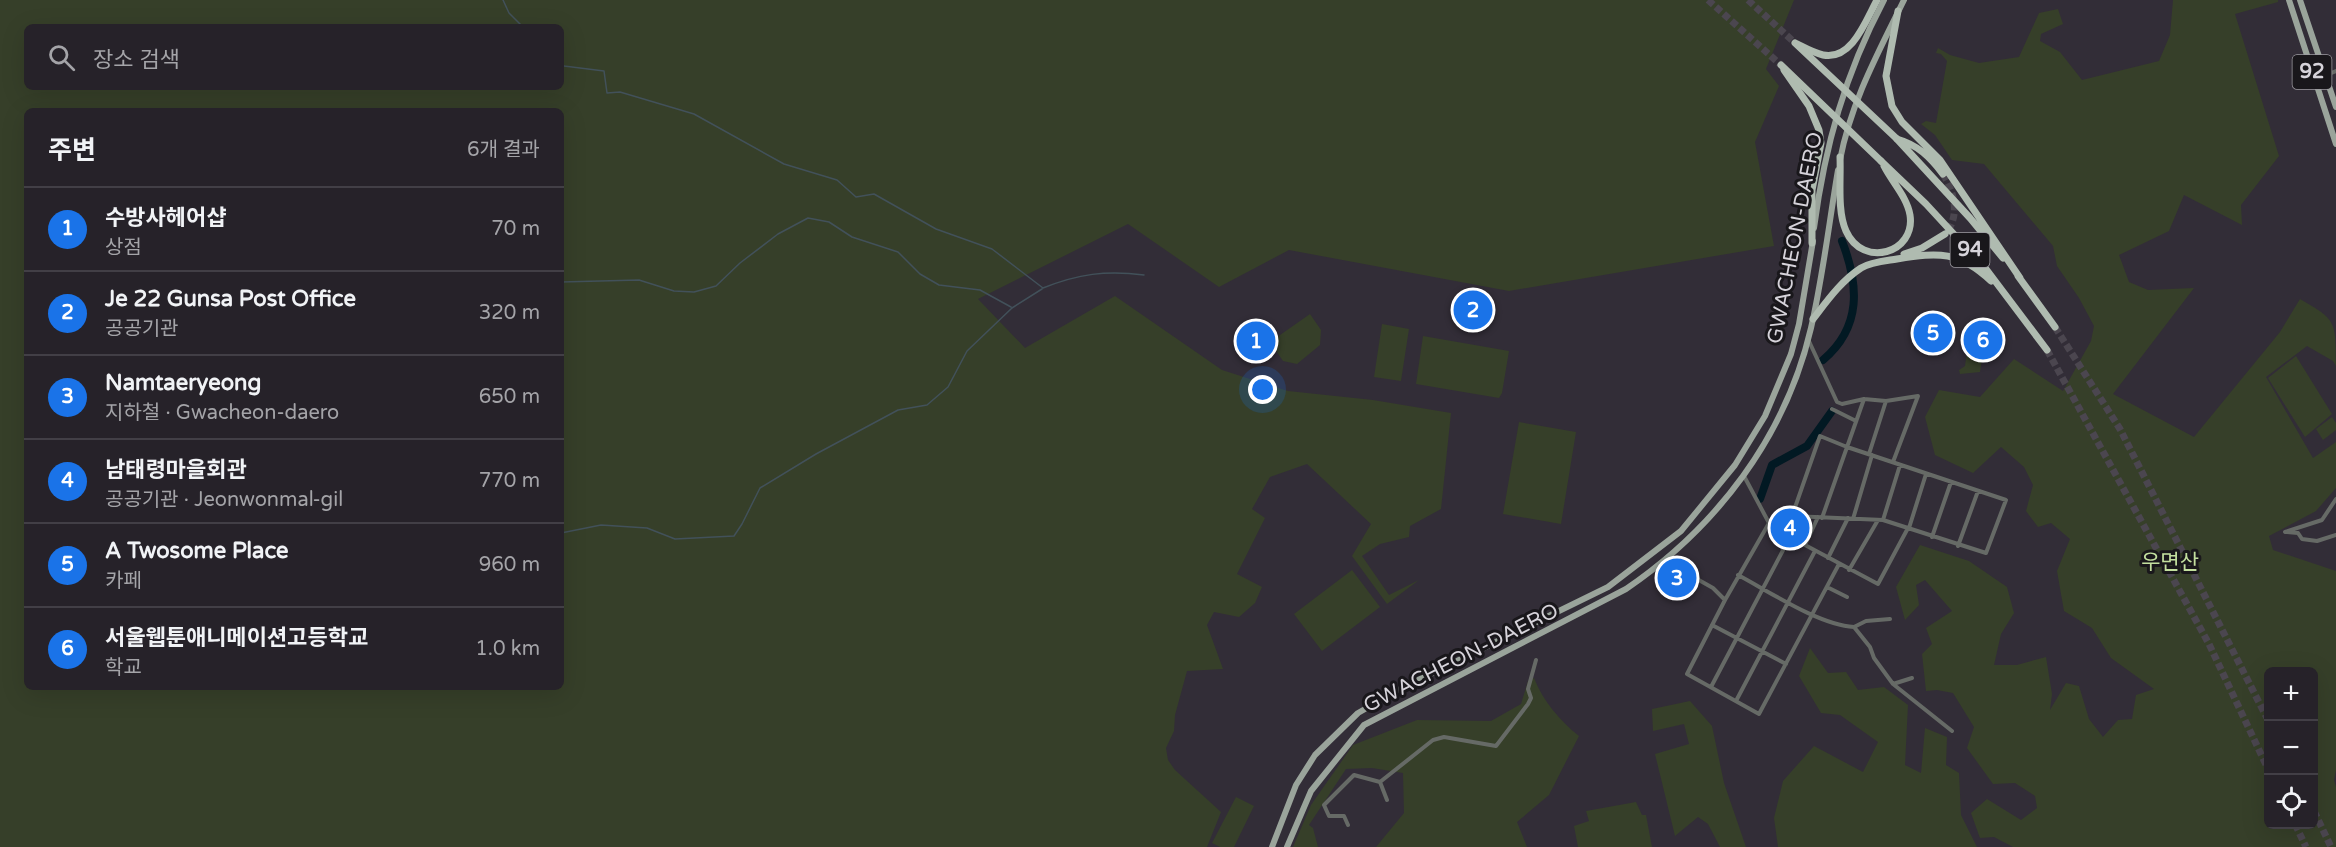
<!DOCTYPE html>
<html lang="ko">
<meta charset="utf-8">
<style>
:root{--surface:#262229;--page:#2e2a31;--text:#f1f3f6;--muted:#a4a4a8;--line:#423f46;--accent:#1a73e8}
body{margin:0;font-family:"Varela Round","Noto Sans KR",sans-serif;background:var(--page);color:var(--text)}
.controls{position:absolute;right:18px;bottom:18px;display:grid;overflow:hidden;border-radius:9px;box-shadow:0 6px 24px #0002}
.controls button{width:54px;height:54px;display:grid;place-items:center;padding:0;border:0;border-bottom:2px solid var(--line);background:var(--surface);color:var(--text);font:30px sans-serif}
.you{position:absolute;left:1263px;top:390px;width:21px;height:21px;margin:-15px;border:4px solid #fff;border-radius:50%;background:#1a73e8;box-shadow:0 0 0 9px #1a73e833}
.badge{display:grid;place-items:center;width:39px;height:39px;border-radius:50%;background:var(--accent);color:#fff;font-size:20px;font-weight:700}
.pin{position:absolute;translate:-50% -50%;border:3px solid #fff;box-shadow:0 2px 6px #0006}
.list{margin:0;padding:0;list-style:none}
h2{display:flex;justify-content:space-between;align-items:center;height:78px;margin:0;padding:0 24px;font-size:26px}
h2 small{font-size:20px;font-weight:400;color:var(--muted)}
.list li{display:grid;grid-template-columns:39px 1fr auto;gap:18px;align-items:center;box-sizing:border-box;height:84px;padding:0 24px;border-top:2px solid var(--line)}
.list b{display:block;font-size:22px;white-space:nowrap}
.list p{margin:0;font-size:20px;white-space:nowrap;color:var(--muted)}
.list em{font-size:20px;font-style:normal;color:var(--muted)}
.icon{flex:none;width:33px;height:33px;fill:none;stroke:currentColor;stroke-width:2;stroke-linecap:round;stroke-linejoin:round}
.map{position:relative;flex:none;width:2336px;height:847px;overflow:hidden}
.search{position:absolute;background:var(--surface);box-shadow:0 6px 24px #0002;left:24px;top:24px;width:540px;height:66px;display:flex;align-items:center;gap:15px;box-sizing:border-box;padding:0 21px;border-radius:9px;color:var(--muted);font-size:22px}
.panel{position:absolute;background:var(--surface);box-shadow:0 6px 24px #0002;left:24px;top:108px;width:540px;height:582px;border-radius:9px}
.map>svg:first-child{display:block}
.green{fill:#363f29;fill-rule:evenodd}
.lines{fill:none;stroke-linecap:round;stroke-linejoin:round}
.stream{stroke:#42515a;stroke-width:1.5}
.river{stroke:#021923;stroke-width:8}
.highway-tunnel{stroke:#4b464f;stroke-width:7;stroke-dasharray:7 3.5;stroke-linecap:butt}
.street{stroke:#666a66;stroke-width:4}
.primary{stroke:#9aa49b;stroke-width:6}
.highway{stroke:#afbbb0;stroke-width:7}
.highway-bridge{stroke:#afbbb0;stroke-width:7}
.labels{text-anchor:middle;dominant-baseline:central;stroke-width:6;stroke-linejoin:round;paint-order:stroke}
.shield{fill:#19171b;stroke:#9d9ba1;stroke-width:1.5}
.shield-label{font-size:20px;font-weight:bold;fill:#d6d3da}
.street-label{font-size:21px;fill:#d6d3da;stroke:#19171b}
.park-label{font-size:21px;fill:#c3df9e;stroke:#19171b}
</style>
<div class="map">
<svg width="2336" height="847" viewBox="0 0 2336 847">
<rect width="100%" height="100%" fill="#322d37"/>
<path class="green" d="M0,0h1794l-28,69 13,17 -24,56 19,104 -265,45 -220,-41 -70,37 -91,-63 -150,75 47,49 90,-52 107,74 66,21 85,9 78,13 -10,96 -31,17 -1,11 -29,7 -18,12 27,39 30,-15 -32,24 -35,-48 19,-32 -64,-60 -37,13 -18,32 13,9 -28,56 25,13 -7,16 -16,14 -25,-5 -7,13 16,44 -36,2 -12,44 -1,16 -8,17 2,12 7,10 46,42 -14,35h-1207zM27,27h534v60h-534zM27,111h534v576h-534z
M2173,0h105v2l-43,12 44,142 -38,49 1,20 -58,-30 -15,36 -50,24 10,27 19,8 46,-2 -81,106 81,43 86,-105 20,-33c36,21 36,21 36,67l-3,-5 -26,-15 -41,31 47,81 23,-16v46l-20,23 -47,25 4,14 63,21v199l-2,10 2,7v60h-323l-19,-10 -14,1 -9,-25 16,-14 34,21 16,-12 -2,-12 -20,-13 -22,1 -26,-36 7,-21 -21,-34 -16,-3 -11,1 -4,-37 10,-10 -6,-16 26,-17 -27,-31 -9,5 3,20 -14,15 -9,-33 24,-42 49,16 38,26 7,26 -13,21 -7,31h23l29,-8 6,37 -2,16 16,-27 13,3 10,33 14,18 15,-17 14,-1 4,-24 18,-6 -43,-31 -19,-30 -28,-17 -7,-40 13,-32 -19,-16 -13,4 -12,-16 7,-26 -9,-18 -23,-20 -28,26 -38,-18 -10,-38 14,-27 41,7 34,-38 49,32 28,-50 3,-15 -15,-28 -22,-32 -4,-20 -69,-82 -32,-4 -17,-25 -14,-11 5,-3 10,2 11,-62 -6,-7 -5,-1 2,-5 12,7 29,8 40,-6 20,-44 19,-4 5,15 -22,10 -1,7 20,11 22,28 77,-19 11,-26zM2268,672h46v152h-46z
M1310,314l11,16 -1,15 -23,19 -14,-3 -13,-19z
M1382,324l27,5 -8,52 -27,-4z
M1971,324l16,3 -7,45 -20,2 -1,-4 6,-4z
M1423,336l86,15 -7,42 -3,5 -83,-14z
M2296,356l36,58 -27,23 -37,-59z
M2332,417l4,6v7l-13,10 -7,-11z
M1519,422l57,10 -15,92 -58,-10z
M1352,570l28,37 -58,44 -28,-37z
M1810,648l18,25 18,-1 12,18 26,-3 24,18 -3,60 16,8 4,-45 22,9 -1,28 13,8 2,42 16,32h-199l-4,-29 9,-37 31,-35 49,26 15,-30 -38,-27 -19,-2 -22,-37z
M1534,678c9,23 26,43 45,58l-30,59 -32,27 10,25h-151l28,-34 -1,-40 -31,-5 -26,1 -37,56 4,3 5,19h-25l18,-42 42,-60 64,-25 74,1 30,-17 7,-23z
M1690,701l22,25 12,57 22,64h-26l-12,-23 -10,-7 -23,19 -20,-82 34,-10 -5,-20 -31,7 -1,-22z
M1236,797l18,9 -20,41h-14l-8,-4z
M1636,802l6,13h4l6,32h-74l-4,-21 15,-5 -3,-10z"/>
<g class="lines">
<path class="stream" d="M503,0l6,13 14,14
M561,63l3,3 40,5 3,22 13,-1 74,22 90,50 53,16 19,17 18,-3 62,35 56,20 51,39c35,-14 63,-18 101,-13
M561,282l78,-2 35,11 20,1 22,-6 24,-23 38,-29 30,-16 21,4 23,15 46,15 22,22 19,11 41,5 31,17
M561,533l40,-8 46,3 28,11 59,-3 8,-12 18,-36 56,-34 82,-44 29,-5 21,-18 19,-36 45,-43 30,-19"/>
<path class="river" d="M1823,360c39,-33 36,-75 19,-119
M1760,499l12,-34 35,-19 25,-35"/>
<path class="highway-tunnel" d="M1708,0l73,65
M1748,0l47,43
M1943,174c11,18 17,40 4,58
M2055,327l65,102 148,291
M2047,350l162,294 59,125
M2314,811l17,36
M2295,824l11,23"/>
<path class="street" d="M2326,75l10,-4
M1808,339l29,63 5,2 22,-5 22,2 32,-5 -25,66
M1832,409l24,12
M1869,454l17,-53
M1744,476l25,47 21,14 88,47 30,-56
M1822,518l42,-119
M1853,519l19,-64
M1883,520l17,-55
M1769,523l23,-7 91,4 103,33 20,-53 -159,-53 -27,-11 -28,80
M1769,523l-44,77 -38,74 72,40 80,-150
M1909,528l17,-54
M2285,532l37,-12 14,-21
M2287,532l11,1 4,6 15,2 19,-6
M1932,537l19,-55
M1805,545l13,-28
M1958,546l20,-55
M1828,558l20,-40
M1665,561l48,27 12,12
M1849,570l29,-50
M1738,575c32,17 81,50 116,52l16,20 4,11 19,26 59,47
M1827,587l20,10
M1712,625l74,39
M1854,627l12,-6 24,-2
M1893,684l19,-6
M1711,687l79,-150
M1736,701l79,-150
M1380,782l7,18
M1348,825l-4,-9h-15l-5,-11 30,-30 26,7 53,-42 11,-3 52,9 32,-42 3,-6 -3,-9 8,-29"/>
<path class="primary" d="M2289,0l47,144
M2300,0l36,107
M1840,160c11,-58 38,-107 64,-160
M1814,228c11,-83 31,-154 70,-228
M1272,847l24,-62 19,-30 43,-42 42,-24 208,-102 73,-56 54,-66 30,-49 26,-62 8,-30 14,-83
M1287,847l24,-56 53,-66 262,-136c91,-62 160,-153 185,-261 12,-52 18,-105 27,-158"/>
<path class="highway" d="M1898,11l-12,65 6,30 10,16 38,38 80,118
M1797,44c8,4 17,9 26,11 29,6 43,-35 54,-55
M1784,70l25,36 10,24 2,13 -9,47v53
M1897,139l73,79 33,40
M1897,139c21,6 33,18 46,35
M1840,157c1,23 -3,54 6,74 17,38 70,22 64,-16 -3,-18 -18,-33 -26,-49
M1881,161l45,43 60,65 61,81
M1904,254l18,-6 23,-14
M2018,276l37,51
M1813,319c14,-18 28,-38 48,-51 10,-6 24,-7 36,-9 42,-7 62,-8 94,22"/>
<path class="highway-bridge" d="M1795,43l102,96
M1781,65l100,96"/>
</g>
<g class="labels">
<g class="shield">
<rect x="2292.5" y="55" width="39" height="34" rx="4.5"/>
<rect x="1950.5" y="233" width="39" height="34" rx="4.5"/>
</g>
<g class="shield-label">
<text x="2312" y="72">92</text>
<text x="1970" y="250">94</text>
</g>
<g class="street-label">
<text transform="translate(1795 238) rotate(-79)">GWACHEON-DAERO</text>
<text transform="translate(1461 658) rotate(-27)">GWACHEON-DAERO</text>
</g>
<g class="park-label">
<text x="2170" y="562">우면산</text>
</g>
</g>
</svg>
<div class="controls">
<button>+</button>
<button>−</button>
<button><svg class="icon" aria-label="locate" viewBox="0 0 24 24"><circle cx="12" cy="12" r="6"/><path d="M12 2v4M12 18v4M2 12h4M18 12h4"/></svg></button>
</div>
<div class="you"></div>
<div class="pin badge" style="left:1256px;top:341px">1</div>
<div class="pin badge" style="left:1473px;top:310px">2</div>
<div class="pin badge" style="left:1677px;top:578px">3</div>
<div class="pin badge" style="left:1790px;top:528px">4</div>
<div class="pin badge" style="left:1933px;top:333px">5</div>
<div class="pin badge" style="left:1983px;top:340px">6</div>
<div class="search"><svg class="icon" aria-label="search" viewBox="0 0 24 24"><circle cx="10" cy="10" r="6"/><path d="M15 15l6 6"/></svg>장소 검색</div>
<section class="panel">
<h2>주변<small>6개 결과</small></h2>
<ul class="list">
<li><span class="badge">1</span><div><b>수방사헤어샵</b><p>상점</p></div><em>70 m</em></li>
<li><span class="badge">2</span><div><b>Je 22 Gunsa Post Office</b><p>공공기관</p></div><em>320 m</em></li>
<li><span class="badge">3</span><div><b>Namtaeryeong</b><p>지하철 · Gwacheon-daero</p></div><em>650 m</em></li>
<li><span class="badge">4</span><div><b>남태령마을회관</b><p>공공기관 · Jeonwonmal-gil</p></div><em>770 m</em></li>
<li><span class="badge">5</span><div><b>A Twosome Place</b><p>카페</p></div><em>960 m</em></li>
<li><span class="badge">6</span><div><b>서울웹툰애니메이션고등학교</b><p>학교</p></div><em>1.0 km</em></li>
</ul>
</section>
</div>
